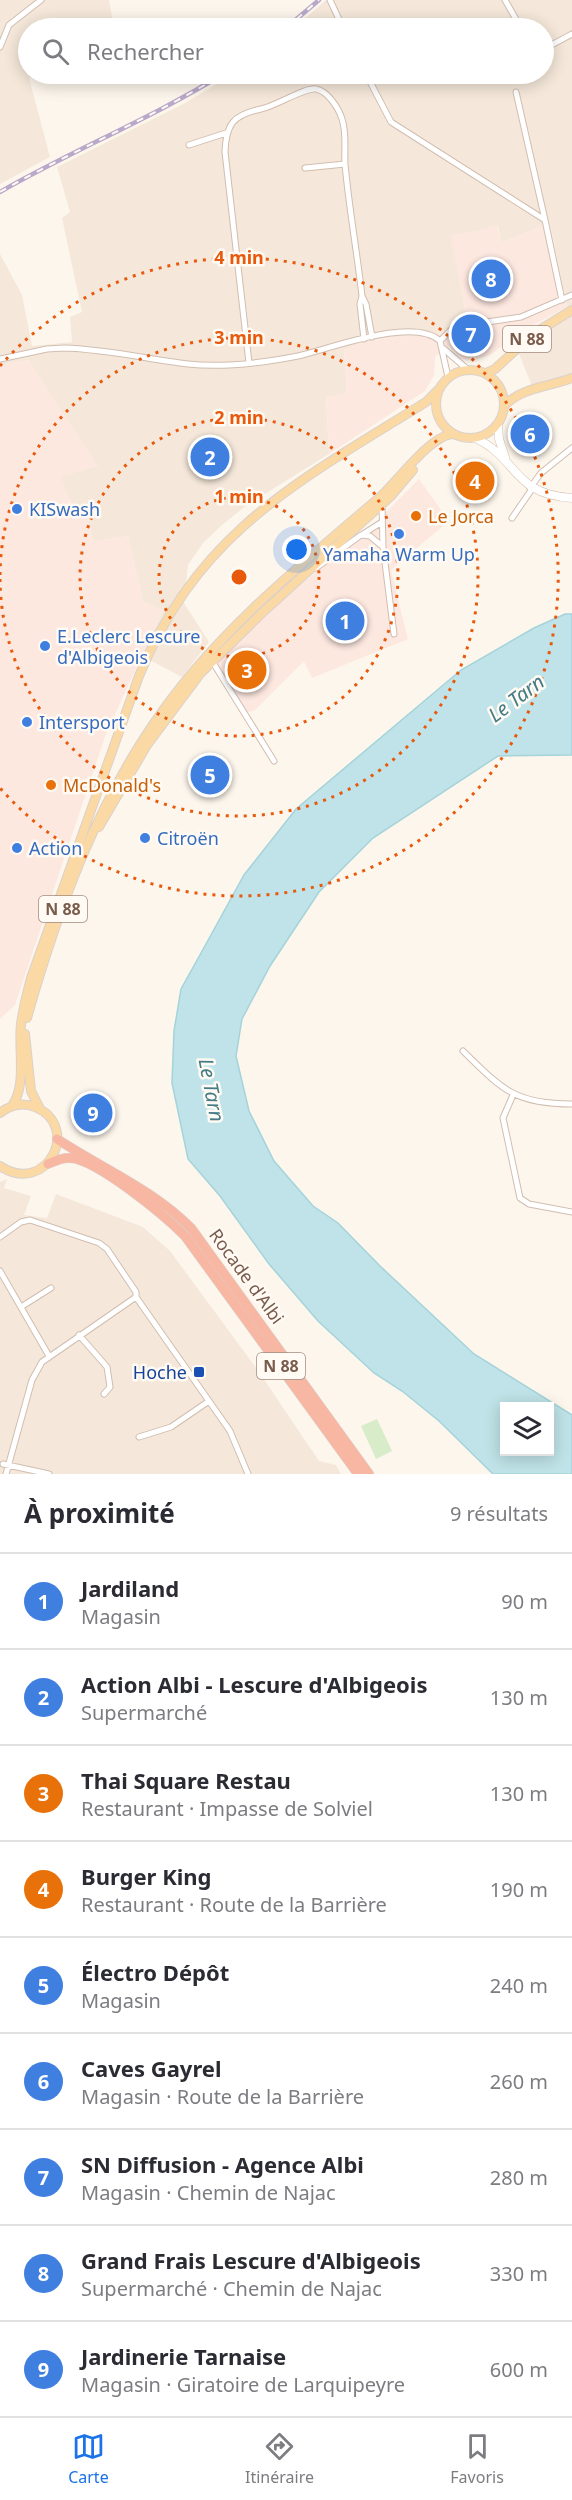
<!DOCTYPE html>
<html lang="fr">
<meta charset="utf-8">
<style>
:root{--surface:#fff;--page:#f2f2f3;--text:#2b2b33;--muted:#7c7c81;--line:#e1e1e2;--accent:#1a73e8}
body{margin:0;font-family:"Noto Sans",sans-serif;background:var(--page);color:var(--text)}
.controls{position:absolute;right:18px;bottom:18px;display:grid;overflow:hidden;border-radius:0px;box-shadow:0 3px 15px #0003}
.controls button{width:54px;height:54px;display:grid;place-items:center;padding:0;border:0;border-bottom:2px solid var(--line);background:var(--surface);color:var(--text);font:30px sans-serif}
.you{position:absolute;left:297px;top:550px;width:21px;height:21px;margin:-15px;border:4px solid #fff;border-radius:50%;background:#1a73e8;box-shadow:0 0 0 9px #1a73e833}
.badge{display:grid;place-items:center;width:39px;height:39px;border-radius:50%;background:var(--accent);color:#fff;font-size:20px;font-weight:700}
.pin{position:absolute;translate:-50% -50%;border:3px solid #fff;box-shadow:0 2px 6px #0006}
.list{margin:0;padding:0;list-style:none}
h2{display:flex;justify-content:space-between;align-items:center;height:78px;margin:0;padding:0 24px;font-size:26px}
h2 small{font-size:20px;font-weight:400;color:var(--muted)}
.list li{display:grid;grid-template-columns:39px 1fr auto;gap:18px;align-items:center;box-sizing:border-box;height:96px;padding:0 24px;border-top:2px solid var(--line)}
.list b{display:block;font-size:22px;white-space:nowrap}
.list p{margin:0;font-size:20px;white-space:nowrap;color:var(--muted)}
.list em{font-size:20px;font-style:normal;color:var(--muted)}
.icon{flex:none;width:33px;height:33px;fill:none;stroke:currentColor;stroke-width:2;stroke-linecap:round;stroke-linejoin:round}
.map{position:relative;flex:none;width:572px;height:1474px;overflow:hidden}
.search{position:absolute;background:var(--surface);box-shadow:0 3px 15px #0003;left:18px;right:18px;top:18px;height:66px;display:flex;align-items:center;gap:15px;box-sizing:border-box;padding:0 21px;border-radius:33px;color:var(--muted);font-size:22px}
.sheet{height:942px;background:var(--surface)}
nav{display:flex;justify-content:space-around;align-items:center;box-sizing:border-box;height:84px;border-top:2px solid var(--line);background:var(--surface);font-size:16px;color:var(--muted)}
nav a{display:grid;justify-items:center;gap:3px}
nav .on{color:var(--accent)}
.map>svg:first-child{display:block}
.residential{fill:#f5e8da}
.commercial{fill:#fde8e0}
.green{fill:#d8ecc9}
.water{fill:#bfe3e8;stroke:#a5d3da;stroke-width:1.5;fill-rule:evenodd}
.lines{fill:none;stroke-linecap:round;stroke-linejoin:round}
.street-casing{stroke:#d1beb0;stroke-width:7}
.secondary-casing{stroke:#d6c0b0;stroke-width:9}
.primary-casing{stroke:#dad1cd;stroke-width:10}
.highway-casing{stroke:#dad1cd;stroke-width:10}
.street{stroke:#fff;stroke-width:5}
.secondary{stroke:#fff;stroke-width:8}
.primary{stroke:#fbd9a5;stroke-width:8}
.highway{stroke:#f7b7a3;stroke-width:9}
.rail-casing{stroke:#b9a8c9;stroke-width:4.5}
.rail{stroke:#fffaf3;stroke-width:2;stroke-dasharray:7;stroke-linecap:butt}
.ring{fill:none;stroke:#e8590c;stroke-width:3;stroke-dasharray:3 6}
.shop-dot{fill:#3f7fe0;stroke:#fffaf3;stroke-width:2}
.food-dot{fill:#e8710a;stroke:#fffaf3;stroke-width:2}
.transit-dot{fill:#1a4fb4;stroke:#fffaf3;stroke-width:2}
.labels{text-anchor:middle;dominant-baseline:central;stroke-width:5;stroke-linejoin:round;paint-order:stroke}
.shield{fill:#fffaf3;stroke:#a28b7f;stroke-width:1.5}
.shield-label{font-size:16px;font-weight:bold;fill:#7a5c4d}
.shop-label{font-size:18px;fill:#366cbe;stroke:#fffaf3;text-anchor:start}
.food-label{font-size:18px;fill:#c56008;stroke:#fffaf3;text-anchor:start}
.street-label{font-size:18px;fill:#7a5c4d;stroke:#fffaf3}
.transit-label{font-size:18px;fill:#164399;stroke:#fffaf3;text-anchor:end}
.water-label{font-size:20px;font-style:italic;fill:#437c86;stroke:#fffaf3}
.centre{fill:#e8590c;stroke:#fffaf3;stroke-width:3}
.ring-label{font-size:18px;text-anchor:middle;font-weight:bold;fill:#e8590c;stroke:#fffaf3;stroke-width:5;stroke-linejoin:round;paint-order:stroke}
</style>
<div class="map">
<svg width="572" height="1474" viewBox="0 0 572 1474">
<rect width="100%" height="100%" fill="#fdf6ec"/>
<path class="residential" d="M0,0h109l5,28h-86v46h23l-22,4 21,79 -50,27z
M326,0h246v373l-40,13 -19,-47 54,-32 -17,-84 -49,20 -3,-16 -46,9 14,79 -4,15 -92,10 -26,10 3,43 -21,5 3,56 -82,51 -25,20 -19,18 -15,22 -4,38 25,39 -27,35 -40,-21 21,-46 -20,-8 -15,-66 -35,6 -6,-30 -10,-1 -10,-16 -7,-19 37,-10 -69,-106 -28,5v-111l22,41 10,51 40,-4 -2,-25 12,-5 -20,-94 8,-6 -13,-45 130,-65 46,-28h311v-46h-250z
M7,1179l-3,9 27,8 -7,19 23,3 9,-24 87,33 27,24 87,118 62,92 17,4 5,9h-341v-292z"/>
<path class="commercial" d="M550,223l17,84 -41,22 -36,26 -15,5 -12,-1 -14,-13 -14,11 -1,18 -9,16 -96,63 -3,-57 21,-4 -3,-43 26,-10 92,-10 4,-15 -15,-79 46,-10 4,17z
M28,360l70,106 -37,10 6,19 10,16 10,1 6,30 35,-6 15,66 20,8 -57,124 -91,271 -15,14v-654z
M419,479l30,42 -58,49 17,69 -96,39 -8,-17 -50,50 -7,1 -30,-49 59,-58 101,-84z"/>
<path class="green" d="M377,1419l15,32 -16,8 -15,-33z"/>
<path class="water" d="M565,614h7v141l-74,1 -125,82 -54,54 -49,74 -28,53 -6,37 13,55 25,50 39,45 25,17 42,43 94,88 98,61v59h-79l-54,-53 -37,-30 -28,-18 -56,-52 -49,-57 -49,-68 -32,-37 -16,-76 2,-52 7,-42 25,-45 38,-69 52,-66 165,-139 73,-42zM504,1406h46v46h-46z"/>
<g class="lines">
<g class="street-casing">
<path id="street" d="M330,0l13,28
M505,0l16,28
M0,47l9,-22 32,-25
M544,49l28,-15
M366,74l25,48 154,98 17,80
M516,92l29,128
M189,145l37,-12
M305,168l40,-4
M364,339l-4,-35 2,-8 4,8 6,33
M440,341l14,-14 67,-10 51,-22
M444,349l23,20
M0,359l47,-10 17,-1c42,1 83,11 124,16 36,4 74,-1 110,-8 32,-7 115,-40 142,-15l8,36
M249,363l-24,-211c1,-28 8,-37 36,-43 15,-3 44,-22 55,-20 12,2 23,20 26,30 5,15 2,30 3,45 4,44 12,88 17,132
M530,488l11,-15 31,-25
M382,505l1,42 11,87
M512,518l20,-29
M363,534l19,-12
M316,568l45,-33 9,1 12,10
M212,661l62,100
M463,1051c39,38 51,53 109,53
M513,1095l-10,23 17,80 9,6 43,8
M0,1237l21,-15 9,-2 69,23 8,6 29,43v5l94,134 18,43
M0,1271l49,85
M21,1307l30,-19
M79,1335l28,32 3,20 -6,7
M139,1437l32,-10 38,-26
M3,1464l46,10
M6,1474l26,-94 10,-18 94,-65"/>
</g>
<g class="secondary-casing">
<path id="secondary" d="M498,424l1,15 6,18
M475,438c45,21 36,56 97,60"/>
</g>
<g class="primary-casing">
<path id="primary" d="M436 404a34 34 0 1 1 68 0a34 34 0 1 1-68 0Z
M486,373l9,-4 37,-34 40,-25
M505,405c18,-18 44,-18 67,-27
M99,827l48,-82 53,-71 63,-62 128,-116 22,-26
M27,1018c31,-109 70,-217 137,-309 58,-81 140,-147 216,-212 18,-16 51,-63 74,-63
M25,1034l6,57 9,18
M12,1106c15,-21 6,-56 9,-82 2,-16 6,-31 10,-46l108,-302c59,-145 162,-196 287,-274l13,-13
M0,1113c10,-8 23,-11 35,-6 47,19 12,90 -35,59"/>
</g>
<g class="highway-casing">
<path id="highway" d="M57,1139c46,30 95,50 134,89l178,246
M48,1164c7,-3 14,-7 22,-6 27,1 96,59 115,78l173,238"/>
</g>
<use href="#street" class="street"/>
<use href="#secondary" class="secondary"/>
<use href="#primary" class="primary"/>
<use href="#highway" class="highway"/>
<g class="rail-casing">
<path id="rail" d="M286,28l33,-28
M0,192c73,-42 152,-74 223,-118"/>
</g>
<use href="#rail" class="rail"/>
</g>
<g class="ring">
<circle cx="239" cy="577" r="80"/>
<circle cx="239" cy="577" r="159"/>
<path d="M0 575A239 239 0 1 1 0 579"/>
<path d="M0 366A319 319 0 1 1 0 788"/>
</g>
<g class="shop-dot">
<circle cx="17" cy="509" r="6"/>
<circle cx="399" cy="534" r="6"/>
<circle cx="45" cy="646" r="6"/>
<circle cx="27" cy="722" r="6"/>
<circle cx="145" cy="838" r="6"/>
<circle cx="17" cy="848" r="6"/>
</g>
<g class="food-dot">
<circle cx="416" cy="516" r="6"/>
<circle cx="51" cy="785" r="6"/>
</g>
<rect class="transit-dot" x="193" y="1366" width="12" height="12" rx="3"/>
<g class="labels">
<g class="shield">
<rect x="503" y="326" width="48" height="26" rx="4.5"/>
<rect x="39" y="896" width="48" height="26" rx="4.5"/>
<rect x="257" y="1353" width="48" height="26" rx="4.5"/>
</g>
<g class="shield-label">
<text x="527" y="339">N 88</text>
<text x="63" y="909">N 88</text>
<text x="281" y="1366">N 88</text>
</g>
<g class="shop-label">
<text x="29" y="509">KISwash</text>
<text x="399" y="554" text-anchor="middle">Yamaha Warm Up</text>
<text x="57" y="636">E.Leclerc Lescure<tspan x="57" dy="21">d'Albigeois</tspan></text>
<text x="39" y="722">Intersport</text>
<text x="157" y="838">Citroën</text>
<text x="29" y="848">Action</text>
</g>
<g class="food-label">
<text x="428" y="516">Le Jorca</text>
<text x="63" y="785">McDonald's</text>
</g>
<g class="street-label">
<text transform="translate(247 1276) rotate(54)">Rocade d'Albi</text>
</g>
<g class="transit-label">
<text x="187" y="1372">Hoche</text>
</g>
<g class="water-label">
<text transform="translate(516 698) rotate(-37)">Le Tarn</text>
<text transform="translate(212 1090) rotate(79)">Le Tarn</text>
</g>
</g>
<circle cx="239" cy="577" r="9" class="centre"/>
<g class="ring-label">
<text x="239" y="264">4 min</text>
<text x="239" y="344">3 min</text>
<text x="239" y="424">2 min</text>
<text x="239" y="503">1 min</text>
</g>
</svg>
<div class="controls">
<button><svg class="icon" aria-label="layers" viewBox="0 0 24 24"><path d="M12 4l9 5-9 5-9-5zM3 14l9 5 9-5"/></svg></button>
</div>
<div class="you"></div>
<div class="pin badge" style="left:345px;top:621px;background:#3f7fe0">1</div>
<div class="pin badge" style="left:210px;top:457px;background:#3f7fe0">2</div>
<div class="pin badge" style="left:247px;top:670px;background:#e8710a">3</div>
<div class="pin badge" style="left:475px;top:481px;background:#e8710a">4</div>
<div class="pin badge" style="left:210px;top:775px;background:#3f7fe0">5</div>
<div class="pin badge" style="left:530px;top:434px;background:#3f7fe0">6</div>
<div class="pin badge" style="left:471px;top:334px;background:#3f7fe0">7</div>
<div class="pin badge" style="left:491px;top:279px;background:#3f7fe0">8</div>
<div class="pin badge" style="left:93px;top:1113px;background:#3f7fe0">9</div>
<div class="search"><svg class="icon" aria-label="search" viewBox="0 0 24 24"><circle cx="10" cy="10" r="6"/><path d="M15 15l6 6"/></svg>Rechercher</div>
</div>
<section class="sheet">
<h2>À proximité<small>9 résultats</small></h2>
<ul class="list">
<li><span class="badge" style="background:#3f7fe0">1</span><div><b>Jardiland</b><p>Magasin</p></div><em>90 m</em></li>
<li><span class="badge" style="background:#3f7fe0">2</span><div><b>Action Albi - Lescure d'Albigeois</b><p>Supermarché</p></div><em>130 m</em></li>
<li><span class="badge" style="background:#e8710a">3</span><div><b>Thai Square Restau</b><p>Restaurant · Impasse de Solviel</p></div><em>130 m</em></li>
<li><span class="badge" style="background:#e8710a">4</span><div><b>Burger King</b><p>Restaurant · Route de la Barrière</p></div><em>190 m</em></li>
<li><span class="badge" style="background:#3f7fe0">5</span><div><b>Électro Dépôt</b><p>Magasin</p></div><em>240 m</em></li>
<li><span class="badge" style="background:#3f7fe0">6</span><div><b>Caves Gayrel</b><p>Magasin · Route de la Barrière</p></div><em>260 m</em></li>
<li><span class="badge" style="background:#3f7fe0">7</span><div><b>SN Diffusion - Agence Albi</b><p>Magasin · Chemin de Najac</p></div><em>280 m</em></li>
<li><span class="badge" style="background:#3f7fe0">8</span><div><b>Grand Frais Lescure d'Albigeois</b><p>Supermarché · Chemin de Najac</p></div><em>330 m</em></li>
<li><span class="badge" style="background:#3f7fe0">9</span><div><b>Jardinerie Tarnaise</b><p>Magasin · Giratoire de Larquipeyre</p></div><em>600 m</em></li>
</ul>
</section>
<nav>
<a class="on"><svg class="icon" aria-label="map" viewBox="0 0 24 24"><path d="M3 6l6-2 6 2 6-2v14l-6 2-6-2-6 2zM9 4v14M15 6v14"/></svg>Carte</a>
<a><svg class="icon" aria-label="directions" viewBox="0 0 24 24"><path d="M12 3l9 9-9 9-9-9zM9 14v-3h6M13 9l2 2-2 2"/></svg>Itinéraire</a>
<a><svg class="icon" aria-label="saved" viewBox="0 0 24 24"><path d="M7 4h10v16l-5-4-5 4z"/></svg>Favoris</a>
</nav>
